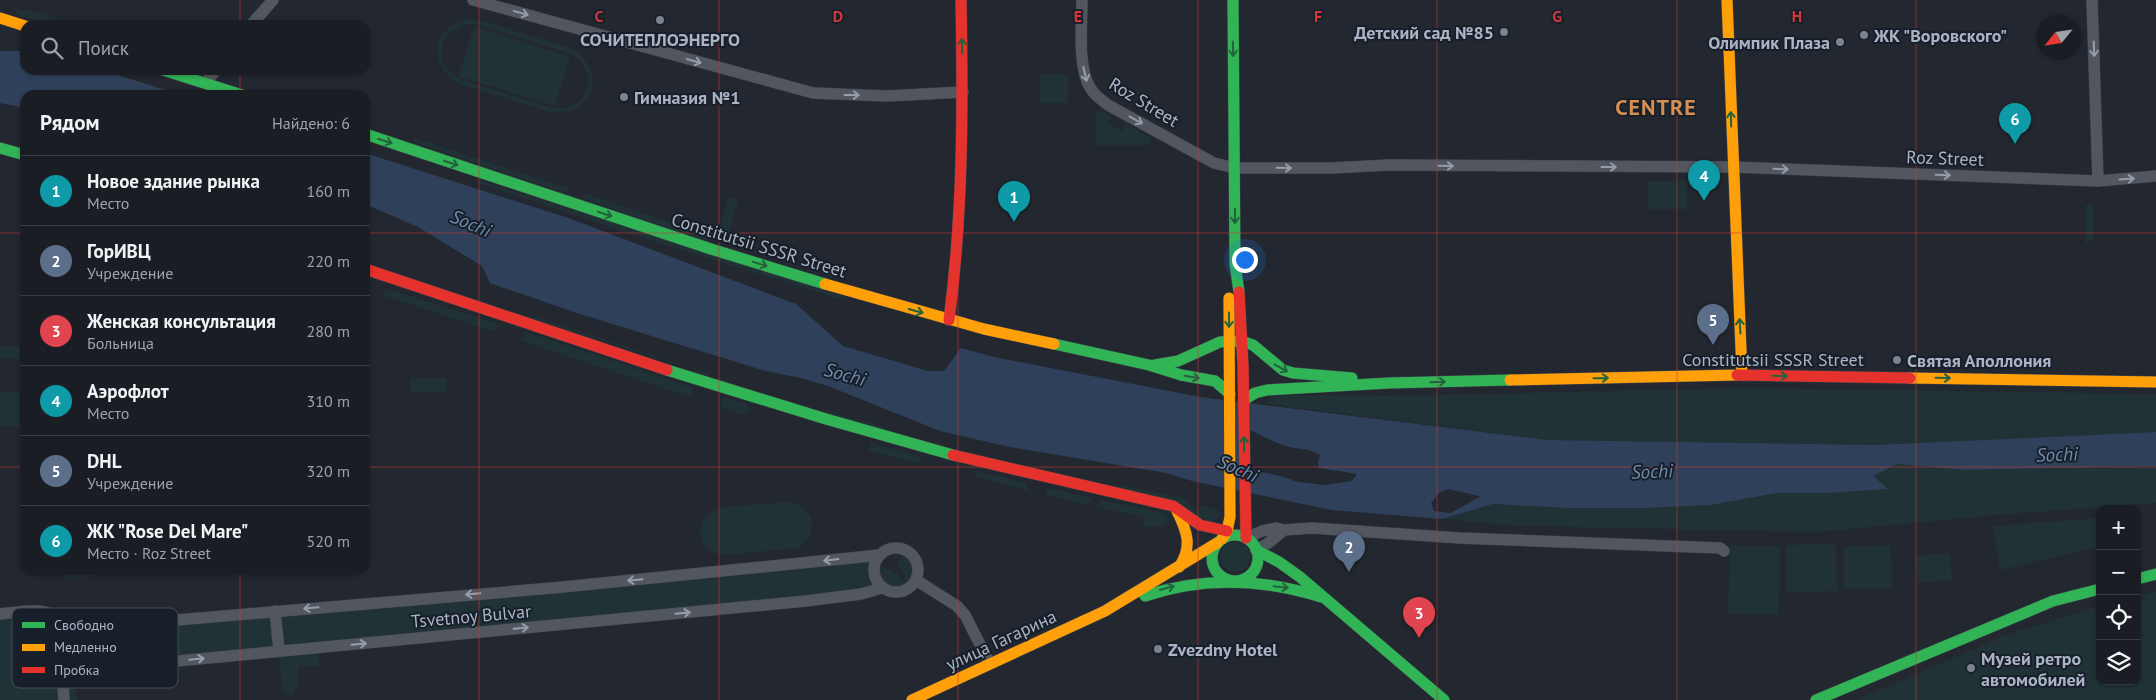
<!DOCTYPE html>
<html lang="ru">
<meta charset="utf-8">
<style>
:root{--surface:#1a1e24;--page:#272b31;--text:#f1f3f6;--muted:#9fa2a6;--line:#383c41;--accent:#7b8390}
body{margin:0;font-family:"PT Sans",sans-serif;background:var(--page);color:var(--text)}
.controls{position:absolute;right:15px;bottom:15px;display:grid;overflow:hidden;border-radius:10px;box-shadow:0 1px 4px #0004}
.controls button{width:45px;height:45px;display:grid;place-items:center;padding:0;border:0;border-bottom:1px solid var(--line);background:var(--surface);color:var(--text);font:25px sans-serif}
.compass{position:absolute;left:2036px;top:15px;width:45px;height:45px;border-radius:50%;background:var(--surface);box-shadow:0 1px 4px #0004;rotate:240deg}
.you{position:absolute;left:1244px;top:259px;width:18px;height:18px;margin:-12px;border:4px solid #fff;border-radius:50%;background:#1a73e8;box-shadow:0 0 0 8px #1a73e833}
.badge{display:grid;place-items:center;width:32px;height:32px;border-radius:50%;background:var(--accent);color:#fff;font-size:16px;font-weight:700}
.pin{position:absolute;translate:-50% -41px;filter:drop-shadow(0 1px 2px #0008)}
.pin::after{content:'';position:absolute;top:26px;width:18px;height:15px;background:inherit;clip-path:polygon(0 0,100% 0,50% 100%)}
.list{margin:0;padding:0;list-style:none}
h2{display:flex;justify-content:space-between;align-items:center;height:65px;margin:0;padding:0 20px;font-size:21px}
h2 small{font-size:16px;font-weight:400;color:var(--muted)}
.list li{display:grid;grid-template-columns:32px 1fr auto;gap:15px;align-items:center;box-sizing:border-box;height:70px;padding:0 20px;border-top:1px solid var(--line)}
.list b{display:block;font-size:19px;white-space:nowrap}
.list p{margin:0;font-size:16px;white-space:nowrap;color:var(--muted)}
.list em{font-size:16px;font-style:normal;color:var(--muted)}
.icon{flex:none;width:28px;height:28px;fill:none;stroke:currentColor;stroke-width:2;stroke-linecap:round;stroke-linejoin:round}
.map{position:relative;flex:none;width:2156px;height:700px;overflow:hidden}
.search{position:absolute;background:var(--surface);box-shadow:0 1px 4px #0004;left:20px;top:20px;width:350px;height:55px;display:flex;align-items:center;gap:12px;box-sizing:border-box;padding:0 18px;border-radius:15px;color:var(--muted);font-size:19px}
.panel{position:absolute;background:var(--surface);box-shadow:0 1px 4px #0004;left:20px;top:90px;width:350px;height:485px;border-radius:15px}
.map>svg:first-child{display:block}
.green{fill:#203235;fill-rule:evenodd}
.water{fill:#2f415a;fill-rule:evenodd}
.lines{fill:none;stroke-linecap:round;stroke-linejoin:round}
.street-casing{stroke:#3f434a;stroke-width:12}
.fast-casing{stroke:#3f434a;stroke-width:12}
.slow-casing{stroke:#3f434a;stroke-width:12}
.jam-casing{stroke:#3f434a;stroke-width:12}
.street{stroke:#52575f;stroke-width:11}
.fast{stroke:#30b455;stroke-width:11}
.slow{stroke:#ff9f0a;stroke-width:11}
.jam{stroke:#e5322d;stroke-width:11}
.oneway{stroke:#959dab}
.oneway2{stroke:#22623d}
.grid{fill:none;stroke:#d23638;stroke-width:1;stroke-opacity:0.55}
.poi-dot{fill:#7b8390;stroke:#171f2a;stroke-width:2}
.labels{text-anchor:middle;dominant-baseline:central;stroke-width:4;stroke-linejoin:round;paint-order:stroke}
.poi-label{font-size:18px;font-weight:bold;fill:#abb4c4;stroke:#171f2a;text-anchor:start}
.street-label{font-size:18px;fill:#abb4c4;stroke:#171f2a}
.water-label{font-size:19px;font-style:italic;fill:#728aae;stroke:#171f2a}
.district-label{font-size:22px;font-weight:bold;letter-spacing:1px;fill:#d68f53;stroke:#171f2a}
.key{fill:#171f2a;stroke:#434c58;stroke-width:1}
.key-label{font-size:14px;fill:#abb4c4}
.grid-label{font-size:16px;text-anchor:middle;font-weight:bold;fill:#d23638;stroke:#171f2a;stroke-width:4;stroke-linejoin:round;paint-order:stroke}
</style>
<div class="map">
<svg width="2156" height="700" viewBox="0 0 2156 700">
<rect width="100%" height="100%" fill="#232830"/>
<path class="green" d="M14,8l9,4 3,-3 44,14 -1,2h-21l-30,-10z
M467,19l13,1 90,28c39,22 25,69 -20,64l-90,-28c-33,-18 -29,-55 7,-65zM467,24l12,1 90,28c34,18 21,59 -17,55l-91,-28c-29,-16 -25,-47 6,-56z
M474,27l96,30 -15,49 -97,-30z
M1040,74h28v29h-28z
M1100,110l11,7 -3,7 14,7 4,-7 24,13v8h-54v-30z
M414,138l156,51 -5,4 -151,-51z
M479,180l364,116 10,7 -191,-59 -186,-62z
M1648,181h39v28h-39z
M583,193l129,44 -4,5 -124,-43z
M729,197l9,3 -10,36 -10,-2z
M2086,205h7v34l-7,5z
M388,289l110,35 -3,8 -113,-37z
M535,317l265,87 87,24 -5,2 -348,-111z
M525,332l168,56 -3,9 -168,-56z
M0,346l25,1v11l-25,1z
M411,378h35l1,14h-36z
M1746,388l410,6v38l-281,13 -329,-5 -279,-36 3,-7 4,-2 116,1z
M25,391v35l-25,1v-34z
M723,397l24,8 3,7 -5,3 -25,-8z
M871,443l48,13 2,3 -1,5 -51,-13z
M1897,464l67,6 192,-4v37l-149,11 -189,18 -300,-6 -76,-7 51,-15 74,4 144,-3 66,-12h52l58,-4 -15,-13z
M977,471l47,11 5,9 -54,-14z
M1121,485l60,12 15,13 7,-4 15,4 4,3 -10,10 -97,-34z
M1048,488l45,10 -6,7 -41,-10z
M1100,500l65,13 4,4v4l-6,6h-19l-1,-10 -47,-10z
M788,502c26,5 33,30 11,46l-75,7c-32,-4 -32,-39 -1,-48z
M2100,518v28l-100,24 -7,-44z
M1220 557a15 15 0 1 1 30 0a15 15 0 1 1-30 0Z
M1836,544l1,47 -51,1 -1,-47z
M1730,545l50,2 -1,68 -51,-1z
M1891,545l1,43 -48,1 -1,-43z
M903,553c13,8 14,21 5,32l-4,-4 -1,-10 -6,-6z
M1950,553l2,27 -34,3 -3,-27z
M876,560c-4,11 -2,19 6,28l-565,60 3,17 -22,2 1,16 -7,11 -10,-2 -3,-40 -205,20 3,28h-77v-86h52l10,58 12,-1 -3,-41z
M878,567c11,1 11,5 20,7l8,12c-15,8 -31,-3 -28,-19z
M65,570h44v4l-43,5z
M2156,592v108h-300l150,-65 94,-29v75h37v-84z"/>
<path class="water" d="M0,51h25v19h76l81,25h-157v13l-25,-5z
M365,153l203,65 228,86 47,42 85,25h16l17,-23 33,9 206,40 346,43 329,5 281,-13v34l-192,4 -67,-6 -24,12 15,13 -59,4h-52l-66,12 -66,3h-78l-74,-4 -51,15 -110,-9 -140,-29 -26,-8 -156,-26 -70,-16 -112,-45 -27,-8 -35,-7 -186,-57 -90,-31 -8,-17 -64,-39 -53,-23zM1241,426c15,6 29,15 45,20 13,4 21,1 34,9l-2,8 1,5 38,6 -5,7 -28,4 -26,-3 -18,-6 -33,-7zM1448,489l31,7 1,1 -30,16 -16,-2 -3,-8 8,-10z"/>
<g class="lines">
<g class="street-casing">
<path id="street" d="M473,0l340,93 74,3 76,-4
M1082,0c0,24 -5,69 9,89 4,7 11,11 17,16l106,58 21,5h96l58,-3 343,2 366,14 58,-5
M2092,0l6,181
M251,25l22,-25
M205,83l11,-13
M1246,538l16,-7 14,-3 8,2 28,-2 148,10 260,10 4,3
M874 570a22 22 0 1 1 44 0a22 22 0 1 1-44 0Z
M1256,550l11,-6 17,-14
M916,580l41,26 8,9 25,49
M275,611l4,40
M0,614c12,-1 43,-7 52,1 4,4 6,10 7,15l5,70
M59,630l494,-42 327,-33
M62,672l744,-71 55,-7 21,-6"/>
</g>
<g class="fast-casing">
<path id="fast" d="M1233,0l2,264 4,28
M163,70l79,25
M365,134l346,115 114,35
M0,148l25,7
M1054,344l95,21 32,10 34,6 15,13
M1155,365l23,-4 42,-19 21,-1 12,4 30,25 10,3 59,5
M667,370l159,49 127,36
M1244,400l11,-7 12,-3 122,-7 121,-3
M1212 558a23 23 0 1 1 46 0a23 23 0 1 1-46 0Z
M1256,550l23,12 21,15 144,123
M2137,579l19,-5
M1145,596c58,-20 118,-17 176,1
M1816,700l237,-99 47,-12"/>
</g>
<g class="slow-casing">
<path id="slow" d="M1727,0l15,375
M0,18l25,8
M825,284l159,45 70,15
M1910,378l246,4
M1510,380l227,-5
M1177,511c10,20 16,36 2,56
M1222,539l5,-8 3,-14 -1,-219
M912,700l193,-89 112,-68"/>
</g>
<g class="jam-casing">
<path id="jam" d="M365,269l302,101
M1239,292l4,74 3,172
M949,320c14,-106 14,-213 12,-320
M1737,375l173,3
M953,455l220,51 27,19 27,6"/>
</g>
<use href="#street" class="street"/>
<use href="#fast" class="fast"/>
<use href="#slow" class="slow"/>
<use href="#jam" class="jam"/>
</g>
<defs><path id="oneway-shaft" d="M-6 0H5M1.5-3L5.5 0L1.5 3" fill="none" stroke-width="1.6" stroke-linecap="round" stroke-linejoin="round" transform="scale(1.25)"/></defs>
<g class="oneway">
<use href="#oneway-shaft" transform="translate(521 13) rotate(15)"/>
<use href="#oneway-shaft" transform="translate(2094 49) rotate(88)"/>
<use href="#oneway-shaft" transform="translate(694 61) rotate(16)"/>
<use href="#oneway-shaft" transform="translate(1085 74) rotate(77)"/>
<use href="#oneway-shaft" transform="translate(852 95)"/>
<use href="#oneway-shaft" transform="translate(1136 120) rotate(29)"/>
<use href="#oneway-shaft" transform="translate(1446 166) rotate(1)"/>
<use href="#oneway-shaft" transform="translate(1609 167)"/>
<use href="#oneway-shaft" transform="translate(1284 168) rotate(1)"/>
<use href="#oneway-shaft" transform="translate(1781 169) rotate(2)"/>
<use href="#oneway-shaft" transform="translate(1943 175) rotate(2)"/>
<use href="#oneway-shaft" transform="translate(2127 179) rotate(-4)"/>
<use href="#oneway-shaft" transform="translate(831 560) rotate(173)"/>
<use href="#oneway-shaft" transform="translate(635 580) rotate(175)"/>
<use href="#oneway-shaft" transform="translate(473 594) rotate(175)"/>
<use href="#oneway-shaft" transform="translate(311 608) rotate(175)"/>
<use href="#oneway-shaft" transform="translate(683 613) rotate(-6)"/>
<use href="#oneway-shaft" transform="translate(521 628) rotate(-5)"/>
<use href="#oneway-shaft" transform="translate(359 644) rotate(-5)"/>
<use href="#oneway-shaft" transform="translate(197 659) rotate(-6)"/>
</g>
<g class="oneway2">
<use href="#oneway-shaft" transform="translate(962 46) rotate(-90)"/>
<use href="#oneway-shaft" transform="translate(1233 49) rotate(89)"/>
<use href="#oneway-shaft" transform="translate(1731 119) rotate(-92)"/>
<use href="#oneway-shaft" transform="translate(385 141) rotate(18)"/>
<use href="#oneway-shaft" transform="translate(451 163) rotate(18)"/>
<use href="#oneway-shaft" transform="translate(605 214) rotate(18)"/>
<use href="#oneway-shaft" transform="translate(1235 216) rotate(90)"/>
<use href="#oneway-shaft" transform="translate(760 264) rotate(17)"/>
<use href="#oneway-shaft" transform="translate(916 311) rotate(16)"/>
<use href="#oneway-shaft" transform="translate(1229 320) rotate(90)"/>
<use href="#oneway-shaft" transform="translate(1740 326) rotate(-93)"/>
<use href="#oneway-shaft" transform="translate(1281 368) rotate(29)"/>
<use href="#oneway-shaft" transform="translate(1780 376) rotate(1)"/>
<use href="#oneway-shaft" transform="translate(1192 377) rotate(9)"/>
<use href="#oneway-shaft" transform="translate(1601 378) rotate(-1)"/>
<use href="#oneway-shaft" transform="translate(1943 378) rotate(1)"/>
<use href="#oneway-shaft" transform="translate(1438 382) rotate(-2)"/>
<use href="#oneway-shaft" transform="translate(1244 444) rotate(-90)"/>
<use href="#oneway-shaft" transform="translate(1281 587) rotate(6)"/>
<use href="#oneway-shaft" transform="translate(1167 588) rotate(-16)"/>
</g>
<path class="grid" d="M240,0v25M479,0v700M719,0v700M958,0v700M1198,0v700M1437,0v700M1677,0v700M1916,0v700M240,70v25M0,233h25M365,233h1791M0,467h25M365,467h1791M240,570v130"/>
<g class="poi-dot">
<circle cx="660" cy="20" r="5"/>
<circle cx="1504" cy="32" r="5"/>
<circle cx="1864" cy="35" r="5"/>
<circle cx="1840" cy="42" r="5"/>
<circle cx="624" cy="97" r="5"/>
<circle cx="1897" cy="360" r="5"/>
<circle cx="1158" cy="649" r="5"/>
<circle cx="1971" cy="668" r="5"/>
</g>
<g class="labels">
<g class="poi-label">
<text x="1494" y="32" text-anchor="end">Детский сад №85</text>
<text x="1874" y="35">ЖК "Воровского"</text>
<text x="660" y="39" text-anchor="middle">СОЧИТЕПЛОЭНЕРГО</text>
<text x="1830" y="42" text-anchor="end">Олимпик Плаза</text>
<text x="634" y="97">Гимназия №1</text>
<text x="1907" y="360">Святая Аполлония</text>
<text x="1168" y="649">Zvezdny Hotel</text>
<text x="1981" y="658">Музей ретро<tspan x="1981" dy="21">автомобилей</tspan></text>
</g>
<g class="street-label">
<text transform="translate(1144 102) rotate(31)">Roz Street</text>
<text transform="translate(1945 158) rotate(2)">Roz Street</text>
<text transform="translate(759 245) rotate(17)">Constitutsii SSSR Street</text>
<text x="1773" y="359">Constitutsii SSSR Street</text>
<text transform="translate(471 616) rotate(-5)">Tsvetnoy Bulvar</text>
<text transform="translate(1001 640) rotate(-25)">улица Гагарина</text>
</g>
<g class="water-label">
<text transform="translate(471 223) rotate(23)">Sochi</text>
<text transform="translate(845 374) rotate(15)">Sochi</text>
<text transform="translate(2057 454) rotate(-2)">Sochi</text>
<text transform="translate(1238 468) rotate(23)">Sochi</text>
<text transform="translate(1652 471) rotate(-2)">Sochi</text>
</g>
<g class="district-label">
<text x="1656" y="107">CENTRE</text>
</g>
</g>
<rect x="12" y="608" width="166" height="80" rx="8" class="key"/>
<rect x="22" y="622" width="23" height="6" fill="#30b455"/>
<rect x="22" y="644" width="23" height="7" fill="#ff9f0a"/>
<rect x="22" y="667" width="23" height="6" fill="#e5322d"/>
<g class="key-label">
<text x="54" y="630">Свободно</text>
<text x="54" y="652">Медленно</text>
<text x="54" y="675">Пробка</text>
</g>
<g class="grid-label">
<text x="599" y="22">C</text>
<text x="838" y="22">D</text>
<text x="1078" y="22">E</text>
<text x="1318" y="22">F</text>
<text x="1557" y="22">G</text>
<text x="1797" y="22">H</text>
</g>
</svg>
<div class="controls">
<button>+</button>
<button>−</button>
<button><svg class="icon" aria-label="locate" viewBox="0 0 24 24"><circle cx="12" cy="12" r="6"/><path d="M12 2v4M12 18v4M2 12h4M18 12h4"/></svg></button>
<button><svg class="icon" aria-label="layers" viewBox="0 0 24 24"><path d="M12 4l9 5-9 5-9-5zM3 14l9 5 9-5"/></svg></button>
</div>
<svg class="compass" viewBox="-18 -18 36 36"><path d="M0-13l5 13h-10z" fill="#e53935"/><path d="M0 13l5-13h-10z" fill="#9fa2a6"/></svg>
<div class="you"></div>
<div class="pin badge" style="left:1014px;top:222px;background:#0f9aa8">1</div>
<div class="pin badge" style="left:1349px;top:572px;background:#5c6f8a">2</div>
<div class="pin badge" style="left:1419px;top:638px;background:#e0444e">3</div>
<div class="pin badge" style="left:1704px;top:201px;background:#0f9aa8">4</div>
<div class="pin badge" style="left:1713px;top:345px;background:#5c6f8a">5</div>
<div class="pin badge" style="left:2015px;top:144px;background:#0f9aa8">6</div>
<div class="search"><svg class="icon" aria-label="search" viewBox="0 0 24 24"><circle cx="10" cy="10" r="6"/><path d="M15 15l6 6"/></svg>Поиск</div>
<section class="panel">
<h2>Рядом<small>Найдено: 6</small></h2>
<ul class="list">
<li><span class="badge" style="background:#0f9aa8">1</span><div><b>Новое здание рынка</b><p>Место</p></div><em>160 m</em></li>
<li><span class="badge" style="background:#5c6f8a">2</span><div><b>ГорИВЦ</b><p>Учреждение</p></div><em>220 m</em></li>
<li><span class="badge" style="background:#e0444e">3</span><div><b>Женская консультация</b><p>Больница</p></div><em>280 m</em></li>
<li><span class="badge" style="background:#0f9aa8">4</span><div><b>Аэрофлот</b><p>Место</p></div><em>310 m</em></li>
<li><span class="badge" style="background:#5c6f8a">5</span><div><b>DHL</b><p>Учреждение</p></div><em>320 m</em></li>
<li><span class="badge" style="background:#0f9aa8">6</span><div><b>ЖК &quot;Rose Del Mare&quot;</b><p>Место · Roz Street</p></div><em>520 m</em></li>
</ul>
</section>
</div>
